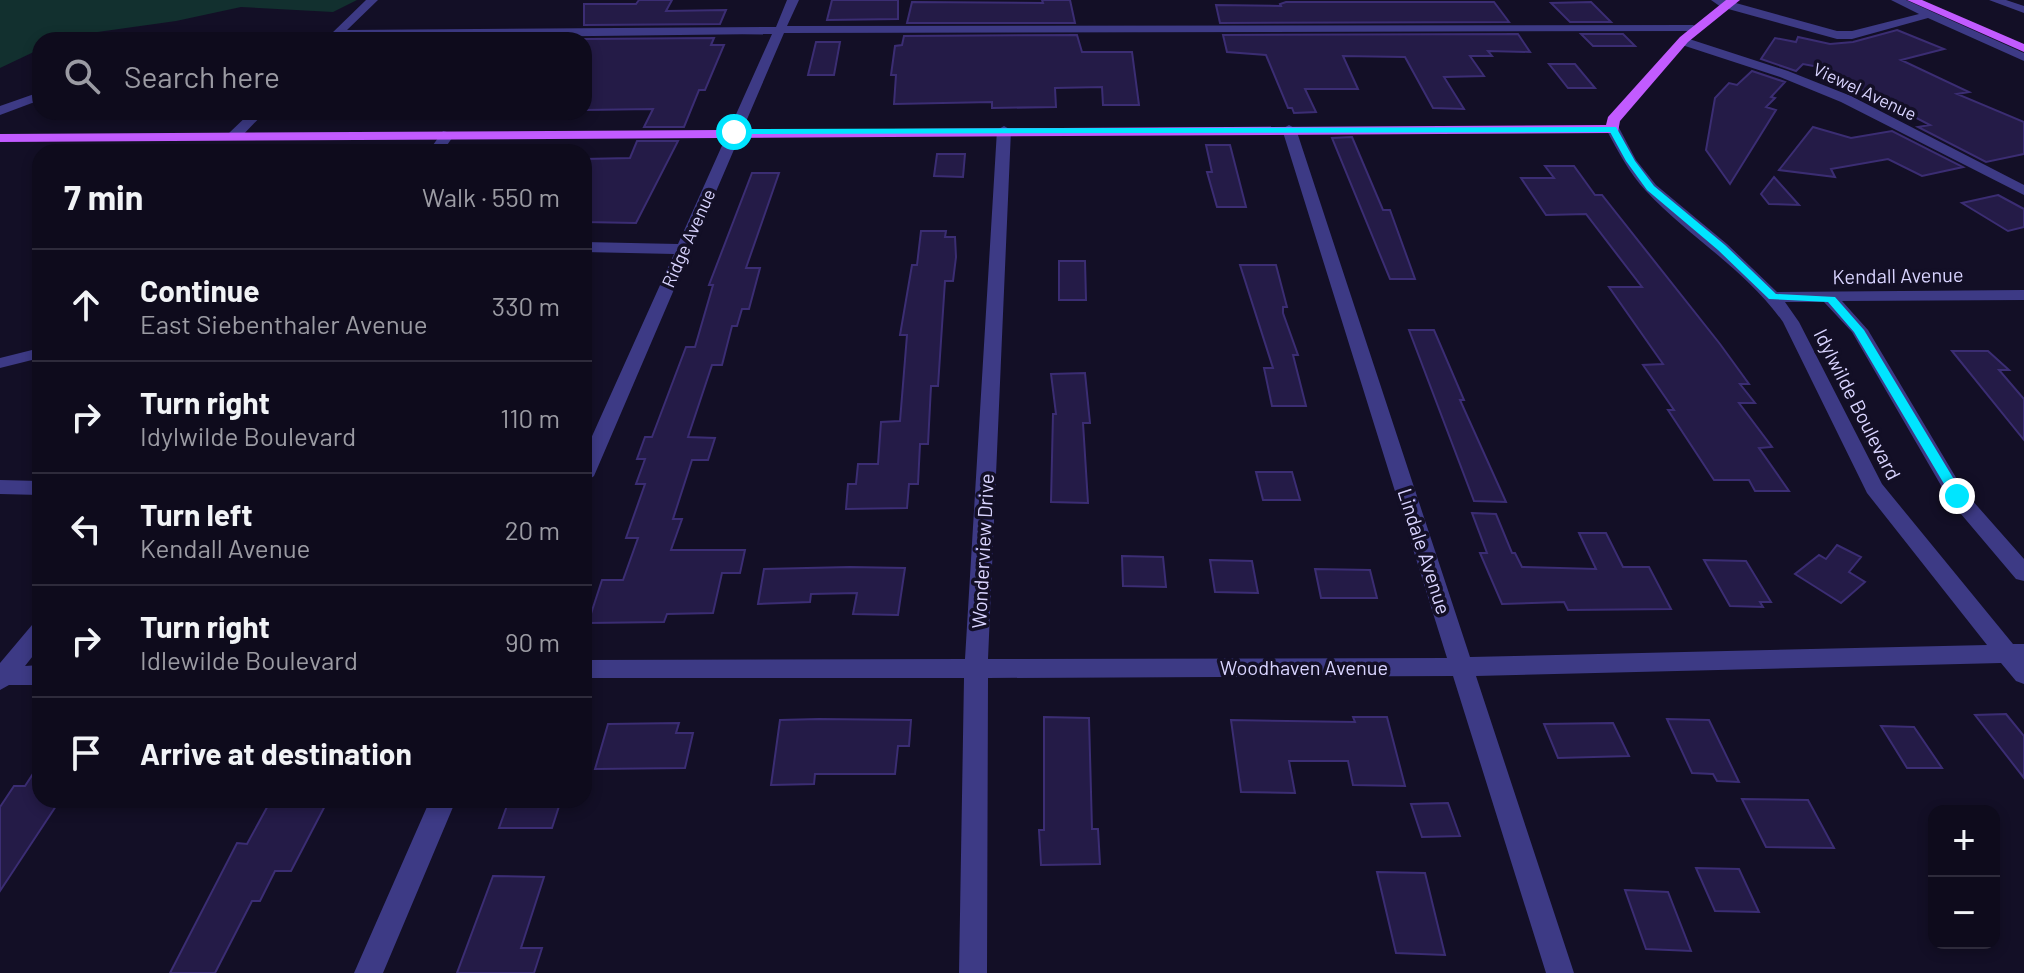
<!DOCTYPE html>
<meta charset="utf-8">
<style>
:root{--surface:#0e0b1c;--page:#171425;--text:#f1f3f6;--muted:#9b9ba3;--line:#2e2b3b}
body{margin:0;font-family:Barlow,sans-serif;background:var(--page);color:var(--text)}
.controls{position:absolute;right:24px;bottom:24px;display:grid;overflow:hidden;border-radius:16px;box-shadow:0 4px 12px #0003}
.controls button{width:72px;height:72px;display:grid;place-items:center;padding:0;border:0;border-bottom:2px solid var(--line);background:var(--surface);color:var(--text);font:40px sans-serif}
.stop{position:absolute;width:24px;height:24px;margin:-18px;border:6px solid #00e5ff;border-radius:50%;background:#fff}
.stop.end{background:#00e5ff;border-color:#fff;box-shadow:0 2px 8px #0008}
.list{margin:0;padding:0;list-style:none}
h2{display:flex;justify-content:space-between;align-items:center;height:104px;margin:0;padding:0 32px;font-size:34px}
h2 small{font-size:26px;font-weight:400;color:var(--muted)}
.list li{display:grid;grid-template-columns:52px 1fr auto;gap:24px;align-items:center;box-sizing:border-box;height:112px;padding:0 32px;border-top:2px solid var(--line)}
.list b{display:block;font-size:30px;white-space:nowrap}
.list p{margin:0;font-size:26px;white-space:nowrap;color:var(--muted)}
.list em{font-size:26px;font-style:normal;color:var(--muted)}
.icon{flex:none;width:44px;height:44px;fill:none;stroke:currentColor;stroke-width:2;stroke-linecap:round;stroke-linejoin:round}
.map{position:relative;flex:none;width:2024px;height:973px;overflow:hidden}
.search{position:absolute;background:var(--surface);box-shadow:0 4px 12px #0003;left:32px;top:32px;width:560px;height:88px;display:flex;align-items:center;gap:20px;box-sizing:border-box;padding:0 28px;border-radius:24px;color:var(--muted);font-size:30px}
.panel{position:absolute;background:var(--surface);box-shadow:0 4px 12px #0003;left:32px;top:144px;width:560px;height:664px;border-radius:24px}
.map>svg:first-child{display:block}
.green{fill:#12302f}
.building{fill:#241b47;stroke:#3b2d73;stroke-width:2}
.lines{fill:none;stroke-linecap:round;stroke-linejoin:round}
.minor{fill:#3d3a85;fill-rule:evenodd}
.major{fill:#c25bff;fill-rule:evenodd}
.route{fill:#00e5ff}
.labels{text-anchor:middle;dominant-baseline:central;stroke-width:7;stroke-linejoin:round;paint-order:stroke}
.far-street-label{font-size:18px;fill:#d9d4ff;stroke:#130f26}
.street-label{font-size:20px;fill:#d9d4ff;stroke:#130f26}
</style>
<div class="map">
<svg width="2024" height="973" viewBox="0 0 2024 973">
<rect width="100%" height="100%" fill="#130f26"/>
<path class="green" d="M0,0h357l-24,12 -92,-5 -65,14 -107,15 -10,4h-19v9l-40,19z"/>
<path class="building" d="M639,0h33l-6,11 60,-1 -6,14 -136,1v-21h52z
M832,0h66v19l-71,1z
M1042,0h28l5,23h-168l5,-21 131,1z
M1286,2h208l15,20 -289,1 -4,-18 65,1 -1,-2z
M1591,2l20,20h-41l-19,-19z
M1897,30l47,19 -43,11 68,32 -12,2 67,28v32l-38,8 -68,-35 12,-2 -111,-58 -16,-3 -7,7 -35,-12 14,-21 21,4 2,-5 32,7 23,-2z
M1518,34l12,18 -42,-1 4,5h-22l14,20 -40,1 20,32 -31,-1 -28,-51 -62,-1 15,33h-53l11,23 -22,1 -2,-5h-4l-22,-53 -39,-3 -4,-17z
M1581,34h42l12,12h-42z
M1077,35l5,17h50l7,53h-36l-1,-18 -47,1 1,19 -64,1v-6l-98,2 2,-29h-5l4,-29 7,-1 2,-9z
M714,38l-3,7h13l-19,45h-6l-15,37h-40l9,-18 -69,1v-71z
M816,42h24l-6,33h-26z
M1549,64h26l20,24h-27z
M1752,71l33,11 -14,15 4,1 -9,9 10,3 -46,74 -24,-34 9,-52 14,-15 8,2z
M1813,127l38,11 41,-7 71,36 -41,9 -34,-17 -57,10 4,8 -56,-7z
M1352,137l31,73h7l25,69h-25l-58,-141z
M637,141h41l-42,82 -52,-1v-63l46,-1z
M1206,145h24l16,62h-29l-10,-35h5z
M937,154h28l-2,23 -29,-1z
M1545,166h29l21,29h7l118,149 29,40h-9l15,19h-16l33,44 -13,1 30,43h-34l-6,-11h-35l-46,-70h6l-31,-45 20,-1 -54,-77h33l-56,-73 -40,1 -25,-37h33z
M752,173h27l-33,95h14l-11,41h-7l-5,17h-5l-10,39h-10l-24,72 27,1 -7,22h-16l-19,59h9l-11,31h74l-5,23h-18l-9,40 -46,1 -3,8 -76,1 14,-43h21l15,-42h-12l19,-54h-9l9,-25h-8l8,-22h7l34,-90h9l18,-62h-4z
M1774,177l25,28 -30,-1 -8,-10z
M1998,195l26,14v18l-16,4 -46,-28z
M921,231h25l-1,6h10l1,20 -3,24h-8l-7,105h-7l-3,58h-8l-2,40h-9l-2,24 -61,1 2,-25h8l2,-20h20l3,-42 19,-1 7,-86h-7l12,-70h5z
M1059,261h26l1,39h-27z
M1240,265h36l11,42h-4v6l15,42h-5l13,51h-34l-8,-38h9z
M1409,330h25l30,70h-4l46,102 -32,-1z
M1952,351h36l21,19h-10l25,29v41z
M1085,373l5,50h-7l5,80 -37,-1 2,-88h3l-5,-40z
M1256,472h36l8,28h-37z
M1472,513l24,1 16,39h3l7,14 74,2 -17,-36h27l17,34h26l22,42 -103,1 -4,-8 -62,2 -22,-51h7z
M1837,545l24,12 -12,15 16,10 -24,21 -46,-29 24,-19 7,4z
M1122,556l41,1 3,30 -43,-1z
M1210,560l42,1 6,32 -43,-1z
M1704,560l42,1 25,41h-11l3,5 -33,-1z
M850,567l55,1 -7,47 -45,-1 4,-21 -46,1 -1,8 -52,2 6,-35z
M1315,569l55,1 7,28h-56z
M2006,714l18,22v42l-49,-63z
M1044,717l45,1 3,111h6l2,35 -59,1 -2,-35h5z
M1353,717h34l18,69 -52,-1 -5,-24h-59l6,32 -54,-1 -10,-72 124,2z
M819,719l92,1 -2,26h-11l-3,28h-80l-1,10 -43,1 9,-65z
M1667,719l42,1 30,62 -22,-1 -4,-7 -21,-1z
M679,723l-3,10h17l-8,35 -90,1 13,-45z
M1613,723l16,33 -71,2 -14,-34z
M1881,726l33,1 28,41h-35z
M40,763v37h20l-60,91v-84l14,-21h11z
M1742,799l66,1 26,48 -68,-1z
M271,800h57l-37,71h-16l-15,30h-8l-37,72h-45l67,-130 10,1z
M509,800h52l-9,28h-53z
M1448,803l12,33 -38,1 -11,-33z
M1696,868l43,1 20,43 -44,-1z
M1377,872l48,1 20,82 -49,-2z
M493,876l51,1 -23,71h21l-8,25h-77z
M1625,890l43,2 23,59 -45,-2z"/>
<g class="lines">
<path class="minor" d="M366,0h12l-31,30 429,-3 11,-27h12l-12,26 906,-1 6,3 -6,3 -909,2 -190,443 -10,7v-29l90,-200 -90,-2v-10l94,2 94,-210 -442,5v-4z
M1711,0h14l112,31h15l67,-17 -28,-14h15l118,53v8l-96,-43 -76,21h-15l-116,-32z
M1989,0h17l18,6v7z
M1683,37l105,34 63,25 173,89v10l-183,-93 -61,-25 -101,-33 -2,-3z
M40,92v8l-40,15v-9z
M251,112h14l-26,27h-10v-6z
M1289,125l7,4 174,528 517,-12 -120,-152 -84,-171c-39,-54 -93,-84 -137,-131 -17,-18 -28,-40 -40,-62l7,-4 5,1 18,34 20,25 71,59 50,48 247,-2v10l-182,1 26,29 96,161 60,68v22l-8,-2 -66,-78 -98,-169 -28,-30h-39l14,20 83,162 131,160h11v40l-8,-3 -15,-18 -525,13 98,297h-28l-93,-297 -465,2 -1,295h-28l5,-295h-380v-18l381,-1 32,-529 7,-4 7,4 -23,529 459,-1 -165,-529z
M443,131l12,3 -13,18h-14z
M40,348v10l-40,10v-10z
M0,480l40,1v14l-40,-1z
M40,622v25l-15,19 15,-1v20h-31l-9,5v-27l32,-38z
M430,800h26l-73,173h-29z"/>
<path class="major" d="M1726,0h14l-52,42 -68,79 -2,11 -5,1 -1613,9v-8l1606,-9 2,-8 72,-80z
M1907,0h15l102,44v8z"/>
</g>
<path class="route" d="M1616,127l19,34 19,25 71,59 51,49 59,3 29,33 100,166 -2,3h-9l-99,-167 -26,-30 -59,-3 -51,-49 -71,-60 -21,-29 -16,-29 -876,2 -4,-2 4,-3z"/>
<g class="labels">
<g class="far-street-label">
<text transform="translate(1865 91) rotate(25)">Viewel Avenue</text>
<text transform="translate(688 238) rotate(-66)">Ridge Avenue</text>
</g>
<g class="street-label">
<text transform="translate(1898 275) rotate(-1)">Kendall Avenue</text>
<text transform="translate(1858 404) rotate(63)">Idylwilde Boulevard</text>
<text transform="translate(982 551) rotate(-87)">Wonderview Drive</text>
<text transform="translate(1425 551) rotate(72)">Lindale Avenue</text>
<text x="1304" y="667">Woodhaven Avenue</text>
</g>
</g>
</svg>
<div class="controls">
<button>+</button>
<button>−</button>
</div>
<div class="stop" style="left:734px;top:132px"></div>
<div class="stop end" style="left:1957px;top:496px"></div>
<div class="search"><svg class="icon" aria-label="search" viewBox="0 0 24 24"><circle cx="10" cy="10" r="6"/><path d="M15 15l6 6"/></svg>Search here</div>
<section class="panel">
<h2>7 min<small>Walk · 550 m</small></h2>
<ul class="list">
<li><svg class="icon" aria-label="ahead" viewBox="0 0 24 24"><path d="M12 20V5M6 11l6-6 6 6"/></svg><div><b>Continue</b><p>East Siebenthaler Avenue</p></div><em>330 m</em></li>
<li><svg class="icon" aria-label="right" viewBox="0 0 24 24"><path d="M7 20v-9h11M14 6l5 5-5 5"/></svg><div><b>Turn right</b><p>Idylwilde Boulevard</p></div><em>110 m</em></li>
<li><svg class="icon" aria-label="left" viewBox="0 0 24 24"><path d="M17 20v-9H6M10 6l-5 5 5 5"/></svg><div><b>Turn left</b><p>Kendall Avenue</p></div><em>20 m</em></li>
<li><svg class="icon" aria-label="right" viewBox="0 0 24 24"><path d="M7 20v-9h11M14 6l5 5-5 5"/></svg><div><b>Turn right</b><p>Idlewilde Boulevard</p></div><em>90 m</em></li>
<li><svg class="icon" aria-label="arrive" viewBox="0 0 24 24"><path d="M6 21V4h12l-3 4 3 4H6"/></svg><div><b>Arrive at destination</b></div></li>
</ul>
</section>
</div>
